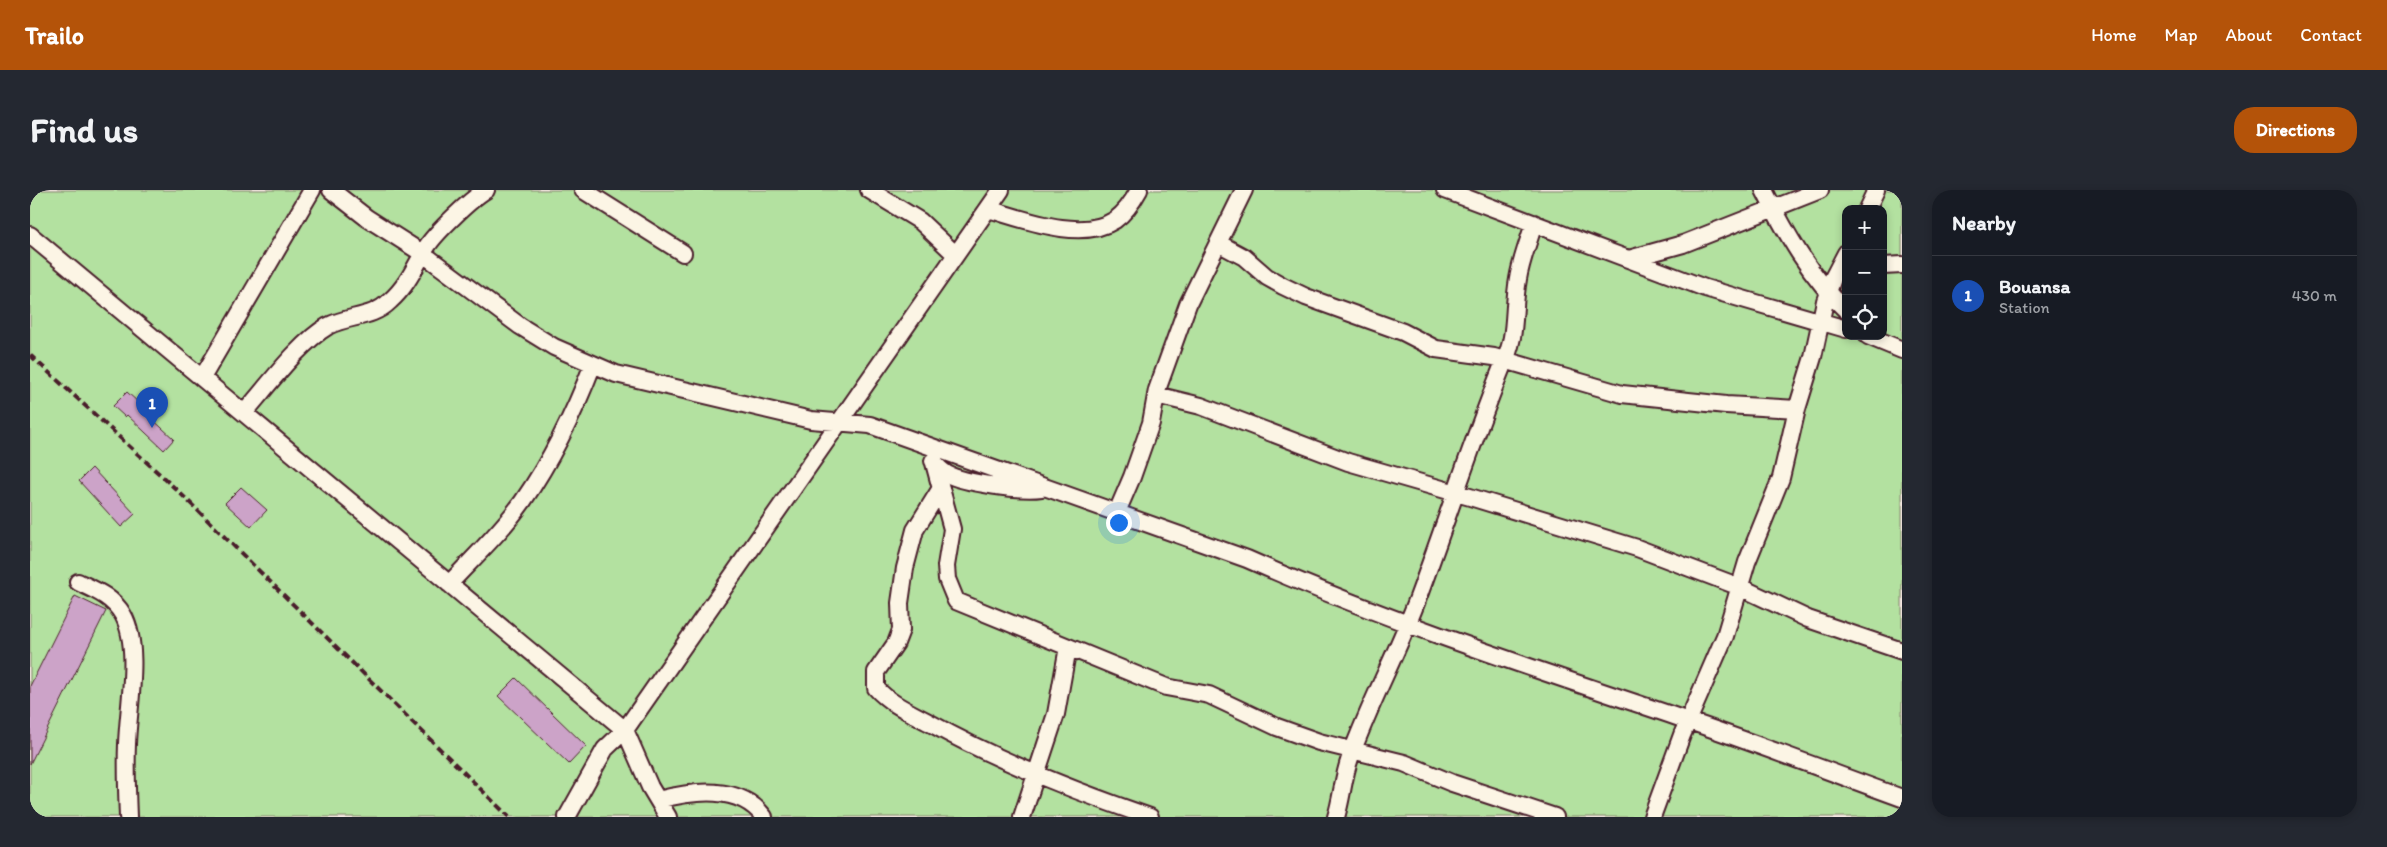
<!DOCTYPE html>
<meta charset="utf-8">
<style>
:root{--surface:#171b24;--page:#242831;--text:#f1f3f6;--muted:#9ea1a6;--line:#363941;--accent:#b45309}
body{margin:0;font-family:Itim,sans-serif;background:var(--page);color:var(--text)}
.controls{position:absolute;right:15px;top:15px;display:grid;overflow:hidden;border-radius:10px;box-shadow:0 2px 8px #0003}
.controls button{width:45px;height:45px;display:grid;place-items:center;padding:0;border:0;border-bottom:1px solid var(--line);background:var(--surface);color:var(--text);font:25px sans-serif}
.you{position:absolute;left:1088px;top:332px;width:18px;height:18px;margin:-12px;border:4px solid #fff;border-radius:50%;background:#1a73e8;box-shadow:0 0 0 8px #1a73e833}
.badge{display:grid;place-items:center;width:32px;height:32px;border-radius:50%;background:var(--accent);color:#fff;font-size:16px;font-weight:700}
.pin{position:absolute;translate:-50% -41px;filter:drop-shadow(0 1px 2px #0008)}
.pin::after{content:'';position:absolute;top:26px;width:18px;height:15px;background:inherit;clip-path:polygon(0 0,100% 0,50% 100%)}
.list{margin:0;padding:0;list-style:none}
h2{display:flex;justify-content:space-between;align-items:center;height:65px;margin:0;padding:0 20px;font-size:21px}
h2 small{font-size:16px;font-weight:400;color:var(--muted)}
.list li{display:grid;grid-template-columns:32px 1fr auto;gap:15px;align-items:center;box-sizing:border-box;height:80px;padding:0 20px;border-top:1px solid var(--line)}
.list b{display:block;font-size:19px;white-space:nowrap}
.list p{margin:0;font-size:16px;white-space:nowrap;color:var(--muted)}
.list em{font-size:16px;font-style:normal;color:var(--muted)}
.icon{flex:none;width:28px;height:28px;fill:none;stroke:currentColor;stroke-width:2;stroke-linecap:round;stroke-linejoin:round}
.map{position:relative;flex:none;width:1872px;height:627px;overflow:hidden;border-radius:20px}
header{display:flex;align-items:center;gap:30px;box-sizing:border-box;height:70px;padding:0 25px;background:var(--accent);color:#fff}
header strong{font-size:24px}
nav{display:flex;gap:28px;margin-inline-start:auto;font-size:18px}
.intro{display:flex;align-items:center;justify-content:space-between;box-sizing:border-box;height:120px;padding:0 30px}
h1{margin:0;font-size:35px}
.button{padding:12px 22px;border-radius:20px;background:var(--accent);color:#fff;font-size:18px;font-weight:700}
main{display:flex;gap:30px;padding:0 30px}
aside{flex:1;background:var(--surface);border-radius:20px;box-shadow:0 2px 8px #0003}
.map>svg:first-child{display:block}
.green{fill:#b3e1a0;stroke:#7e8066;fill-rule:evenodd}
.building{fill:#cca3c8;stroke:#4a1f2b}
.lines{fill:none;stroke-linecap:round;stroke-linejoin:round}
.minor-casing{stroke:#4a1f2b;stroke-width:20}
.minor{stroke:#fcf5e5;stroke-width:16}
.rail{stroke:#4a1f2b;stroke-width:4;stroke-dasharray:8 4;stroke-linecap:butt}
</style>
<header>
<strong>Trailo</strong>
<nav><a>Home</a><a>Map</a><a>About</a><a>Contact</a></nav>
</header>
<div class="intro"><h1>Find us</h1><a class="button">Directions</a></div>
<main>
<div class="map">
<svg width="1872" height="627" viewBox="0 0 1872 627">
<rect width="100%" height="100%" fill="#f2e5df"/>
<filter id="ink" filterUnits="userSpaceOnUse"><feTurbulence type="fractalNoise" baseFrequency=".02" numOctaves="2"/><feDisplacementMap in="SourceGraphic" scale="10" xChannelSelector="R" yChannelSelector="G"/><feConvolveMatrix kernelMatrix="1 2 1 2 8 2 1 2 1" color-interpolation-filters="sRGB"/></filter>
<g filter="url(#ink)">
<path class="green" d="M0,0h1872v627h-1872zM1816,19h37v127h-37z"/>
<path class="building" d="M97,202l12,11 -2,2 37,34 -10,11 -37,-35 -2,2 -12,-11z
M62,278l43,46 -14,13 -42,-46z
M211,297l26,23 -16,17 -26,-24z
M45,406l31,15 -76,153v-78z
M486,488l70,68 -17,18 -71,-68z"/>
<g class="lines">
<g class="minor-casing">
<path id="minor" d="M301,0l36,28 55,35 98,73 34,21 39,17 23,10 195,46 59,5 377,134c142,63 291,111 439,161 72,24 144,52 216,78
M553,0l100,63
M839,0l51,31 35,33
M1415,0l260,98 141,41
M1734,0c21,42 47,88 82,120
M958,19c35,10 93,33 127,11 10,-7 18,-19 24,-30
M1837,19l9,-19
M0,45l595,495 -20,19 -38,68
M1188,53l26,14 23,20 16,9 23,11 97,35 33,17 58,8 128,37 104,11 71,4
M1599,69l54,-15 137,-54
M1853,76l19,-1
M1838,146l34,14
M172,188l110,-188
M1126,205l45,11 147,56 122,35 167,51 103,39 68,32 94,32
M214,223c23,-26 55,-70 84,-87 21,-11 44,-7 62,-25 17,-15 25,-34 36,-53 9,-15 45,-49 60,-58
M903,271c3,4 9,10 14,13 17,9 75,17 94,14
M904,273l18,66 -6,37 1,13 9,22 210,86 43,8 68,32 42,15 85,21 48,20 103,34
M911,298l-26,42 -10,38 -5,35 1,27 -5,13 -20,29v16c14,16 36,25 54,35 70,39 144,68 220,94
M1087,322l15,-35 19,-54 6,-33 31,-86 56,-114
M48,392c17,8 35,15 45,33 18,32 5,93 4,129 -1,24 0,49 1,73
M419,394c25,-27 53,-53 74,-83 29,-42 52,-90 70,-137
M628,610c35,-9 82,-16 106,17
M638,627l-18,-30 -25,-57 376,-540
M992,627l34,-103 12,-67
M1306,627c6,-19 7,-40 14,-59 20,-56 49,-108 69,-163 28,-76 53,-153 83,-228 16,-32 10,-54 16,-88 3,-19 11,-38 16,-56
M1622,627l30,-82 43,-99 22,-74 34,-84 16,-69 16,-52 12,-56 8,-23 13,-25"/>
</g>
<use href="#minor" class="minor"/>
<path class="rail" d="M0,165l148,136 331,326"/>
</g>
</g>
</svg>
<div class="controls">
<button>+</button>
<button>−</button>
<button><svg class="icon" aria-label="locate" viewBox="0 0 24 24"><circle cx="12" cy="12" r="6"/><path d="M12 2v4M12 18v4M2 12h4M18 12h4"/></svg></button>
</div>
<div class="you"></div>
<div class="pin badge" style="left:122px;top:238px;background:#1a4fb4">1</div>
</div>
<aside>
<h2>Nearby<small></small></h2>
<ul class="list">
<li><span class="badge" style="background:#1a4fb4">1</span><div><b>Bouansa</b><p>Station</p></div><em>430 m</em></li>
</ul>
</aside>
</main>
